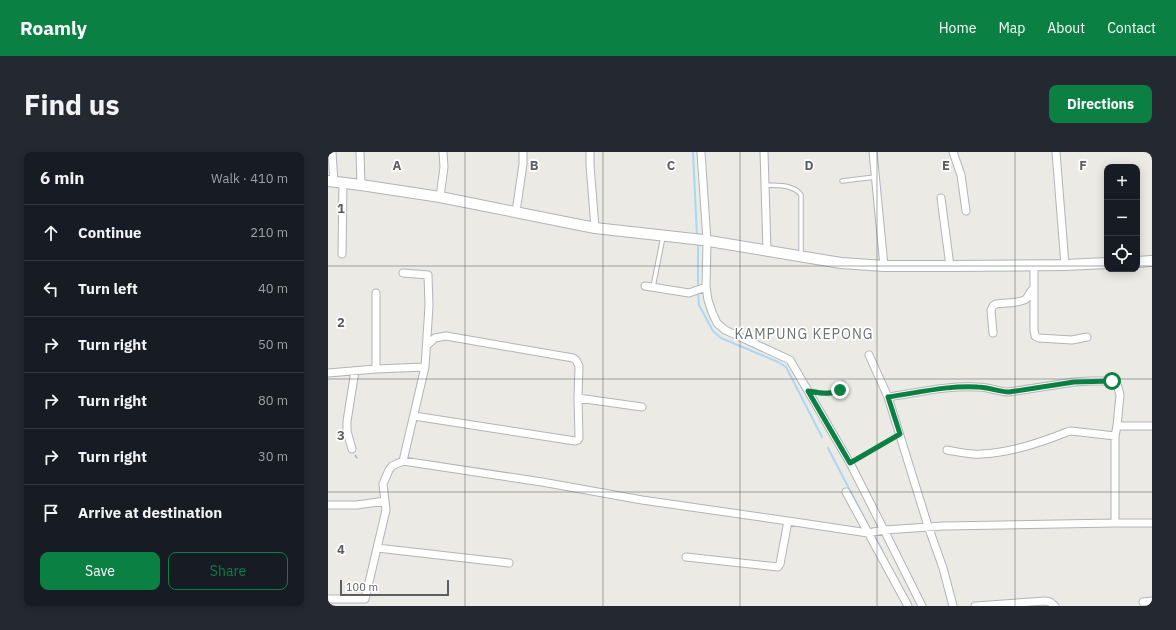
<!DOCTYPE html>
<meta charset="utf-8">
<style>
:root{--surface:#171b24;--page:#242831;--text:#f1f3f6;--muted:#9ea1a6;--line:#363941;--accent:#0b8043}
body{margin:0;font-family:"IBM Plex Sans",sans-serif;background:var(--page);color:var(--text)}
.controls{position:absolute;right:12px;top:12px;display:grid;overflow:hidden;border-radius:8px;box-shadow:0 2px 10px #0003}
.controls button{width:36px;height:36px;display:grid;place-items:center;padding:0;border:0;border-bottom:1px solid var(--line);background:var(--surface);color:var(--text);font:20px sans-serif}
.scale{position:absolute;left:12px;bottom:10px;width:109px;box-sizing:border-box;padding-left:4px;border:2px solid #5c5f62;border-top:0;font-size:11px;line-height:14px;white-space:nowrap;color:#5c5f62;-webkit-text-stroke:3px #fff;paint-order:stroke}
.stop{position:absolute;width:12px;height:12px;margin:-9px;border:3px solid #0b8043;border-radius:50%;background:#fff}
.stop.end{background:#0b8043;border-color:#fff;box-shadow:0 1px 4px #0008}
.list{margin:0;padding:0;list-style:none}
h2{display:flex;justify-content:space-between;align-items:center;height:52px;margin:0;padding:0 16px;font-size:17px}
h2 small{font-size:13px;font-weight:400;color:var(--muted)}
.list li{display:grid;grid-template-columns:26px 1fr auto;gap:12px;align-items:center;box-sizing:border-box;height:56px;padding:0 16px;border-top:1px solid var(--line)}
.list b{display:block;font-size:15px;white-space:nowrap}
.list em{font-size:13px;font-style:normal;color:var(--muted)}
.actions{display:flex;gap:8px;padding:12px 16px}
.actions a{flex:1;padding:9px 0;border:1px solid var(--accent);border-radius:8px;text-align:center;font-size:14px;color:var(--accent)}
.actions .main{background:var(--accent);color:#fff}
.icon{flex:none;width:22px;height:22px;fill:none;stroke:currentColor;stroke-width:2;stroke-linecap:round;stroke-linejoin:round}
.map{position:relative;flex:none;width:824px;height:454px;overflow:hidden;border-radius:8px}
header{display:flex;align-items:center;gap:24px;box-sizing:border-box;height:56px;padding:0 20px;background:var(--accent);color:#fff}
header strong{font-size:19px}
nav{display:flex;gap:22px;margin-inline-start:auto;font-size:14px}
.intro{display:flex;align-items:center;justify-content:space-between;box-sizing:border-box;height:96px;padding:0 24px}
h1{margin:0;font-size:28px}
.button{padding:10px 18px;border-radius:8px;background:var(--accent);color:#fff;font-size:14px;font-weight:700}
main{display:flex;gap:24px;padding:0 24px}
aside{flex:1;background:var(--surface);border-radius:8px;box-shadow:0 2px 10px #0003}
.map>svg:first-child{display:block}
.lines{fill:none;stroke-linecap:round;stroke-linejoin:round}
.stream{stroke:#abd6f5;stroke-width:2}
.lane-casing{stroke:#b1b4b7;stroke-width:5.5}
.street-casing{stroke:#b1b4b7;stroke-width:9}
.secondary-casing{stroke:#b0b3b7;stroke-width:12}
.path{stroke:#9dc1a7;stroke-width:1.5;stroke-dasharray:4 2;stroke-linecap:butt}
.lane{stroke:#fff;stroke-width:3.5}
.street{stroke:#fff;stroke-width:7}
.secondary{stroke:#fff;stroke-width:10}
.route{stroke:#0b8043;stroke-width:5}
.grid{fill:none;stroke:#5c5f62;stroke-width:1;stroke-opacity:0.55}
.labels{text-anchor:middle;dominant-baseline:central;stroke-width:3.5;stroke-linejoin:round;paint-order:stroke}
.neighbourhood-label{font-size:14px;letter-spacing:1px;fill:#6d7174;stroke:#fff}
.grid-label{font-size:13px;text-anchor:middle;font-weight:bold;fill:#5c5f62;stroke:#fff;stroke-width:3.5;stroke-linejoin:round;paint-order:stroke}
</style>
<header>
<strong>Roamly</strong>
<nav><a>Home</a><a>Map</a><a>About</a><a>Contact</a></nav>
</header>
<div class="intro"><h1>Find us</h1><a class="button">Directions</a></div>
<main>
<aside>
<h2>6 min<small>Walk · 410 m</small></h2>
<ul class="list">
<li><svg class="icon" aria-label="ahead" viewBox="0 0 24 24"><path d="M12 20V5M6 11l6-6 6 6"/></svg><div><b>Continue</b></div><em>210 m</em></li>
<li><svg class="icon" aria-label="left" viewBox="0 0 24 24"><path d="M17 20v-9H6M10 6l-5 5 5 5"/></svg><div><b>Turn left</b></div><em>40 m</em></li>
<li><svg class="icon" aria-label="right" viewBox="0 0 24 24"><path d="M7 20v-9h11M14 6l5 5-5 5"/></svg><div><b>Turn right</b></div><em>50 m</em></li>
<li><svg class="icon" aria-label="right" viewBox="0 0 24 24"><path d="M7 20v-9h11M14 6l5 5-5 5"/></svg><div><b>Turn right</b></div><em>80 m</em></li>
<li><svg class="icon" aria-label="right" viewBox="0 0 24 24"><path d="M7 20v-9h11M14 6l5 5-5 5"/></svg><div><b>Turn right</b></div><em>30 m</em></li>
<li><svg class="icon" aria-label="arrive" viewBox="0 0 24 24"><path d="M6 21V4h12l-3 4 3 4H6"/></svg><div><b>Arrive at destination</b></div></li>
</ul>
<div class="actions"><a class="main">Save</a><a>Share</a></div>
</aside>
<div class="map">
<svg width="824" height="454" viewBox="0 0 824 454">
<rect width="100%" height="100%" fill="#eceae4"/>
<g class="lines">
<path class="stream" d="M365,0l4,85
M370,132v-41
M370,140l1,13 14,26 8,7 57,24 8,5 36,70
M500,296l43,83
M545,382l9,16"/>
<g class="lane-casing">
<path id="lane" d="M514,29l33,-4
M437,33c12,1 29,-1 36,10v60
M325,135l10,-50
M481,239c11,2 31,7 34,-8"/>
</g>
<g class="street-casing">
<path id="street" d="M4,0l2,30
M32,0l1,33
M262,0v13l5,63
M373,0l6,89 -1,46 2,13 4,12 5,11 8,7 65,30 60,103 34,67 38,76
M436,0l3,99
M545,0l11,114
M625,0l8,23 5,36
M728,0l9,113
M112,45l4,-30 -1,-15
M613,46l9,68
M188,60l7,-48v-12
M14,102l1,-71
M706,114v64l1,6 4,2 33,2 15,-3
M75,121l25,2 1,31 -4,61 -22,94
M317,134l44,7 17,-6
M48,141v76
M665,181l-2,-23 2,-4 3,-2c7,-1 25,-1 30,-5 4,-4 3,-8 8,-10
M541,203l19,42
M0,221l48,-4 49,-2
M250,246l64,9
M86,264l161,25 3,-1 1,-2 -1,-40 1,-32 -3,-6 -3,-2 -127,-22 -11,2 -8,7
M24,297l-5,-18v-10l8,-50
M619,298c11,2 23,5 34,4 30,-1 59,-11 86,-22l4,-1 44,5
M518,340l62,114
M0,353h29l28,-4
M787,371v-87l2,-10h35
M49,396l132,15
M358,405l92,10 2,-3 8,-43 80,12 16,-3 60,-4 171,-3h37
M0,447h37l21,-89 -3,-26 6,-14 3,-4 11,-5 139,21 100,18 146,21
M815,450l9,-1
M625,454l-10,-38 -15,-42 -40,-129c29,-4 60,-12 90,-10 11,0 21,5 31,5l65,-10 17,-1h20l6,3 3,11 -3,31
M647,454l70,-5 5,1 5,4"/>
</g>
<g class="secondary-casing">
<path id="secondary" d="M0,29l33,4 79,12 155,31 108,12 138,23 43,3h66l115,-1 42,-2
M809,110l15,-1"/>
</g>
<path class="path" d="M27,303l3,5
M528,307l37,-21"/>
<use href="#lane" class="lane"/>
<use href="#street" class="street"/>
<use href="#secondary" class="secondary"/>
</g>
<g class="lines">
<path class="route" d="M512,238c-10,5 -21,3 -32,1l42,72 50,-29 -12,-37c29,-4 60,-12 90,-10 11,0 21,5 31,5l65,-10 38,-1"/>
</g>
<path class="grid" d="M137,0v454M275,0v454M412,0v454M549,0v454M687,0v454M0,114h779M809,114h15M0,227h824M0,340h824"/>
<g class="labels">
<g class="neighbourhood-label">
<text x="476" y="182">KAMPUNG KEPONG</text>
</g>
</g>
<g class="grid-label">
<text x="69" y="18">A</text>
<text x="206" y="18">B</text>
<text x="343" y="18">C</text>
<text x="481" y="18">D</text>
<text x="618" y="18">E</text>
<text x="755" y="18">F</text>
<text x="13" y="61">1</text>
<text x="13" y="175">2</text>
<text x="13" y="288">3</text>
<text x="13" y="402">4</text>
</g>
</svg>
<div class="controls">
<button>+</button>
<button>−</button>
<button><svg class="icon" aria-label="locate" viewBox="0 0 24 24"><circle cx="12" cy="12" r="6"/><path d="M12 2v4M12 18v4M2 12h4M18 12h4"/></svg></button>
</div>
<div class="scale">100 m</div>
<div class="stop" style="left:784px;top:229px"></div>
<div class="stop end" style="left:512px;top:238px"></div>
</div>
</main>
